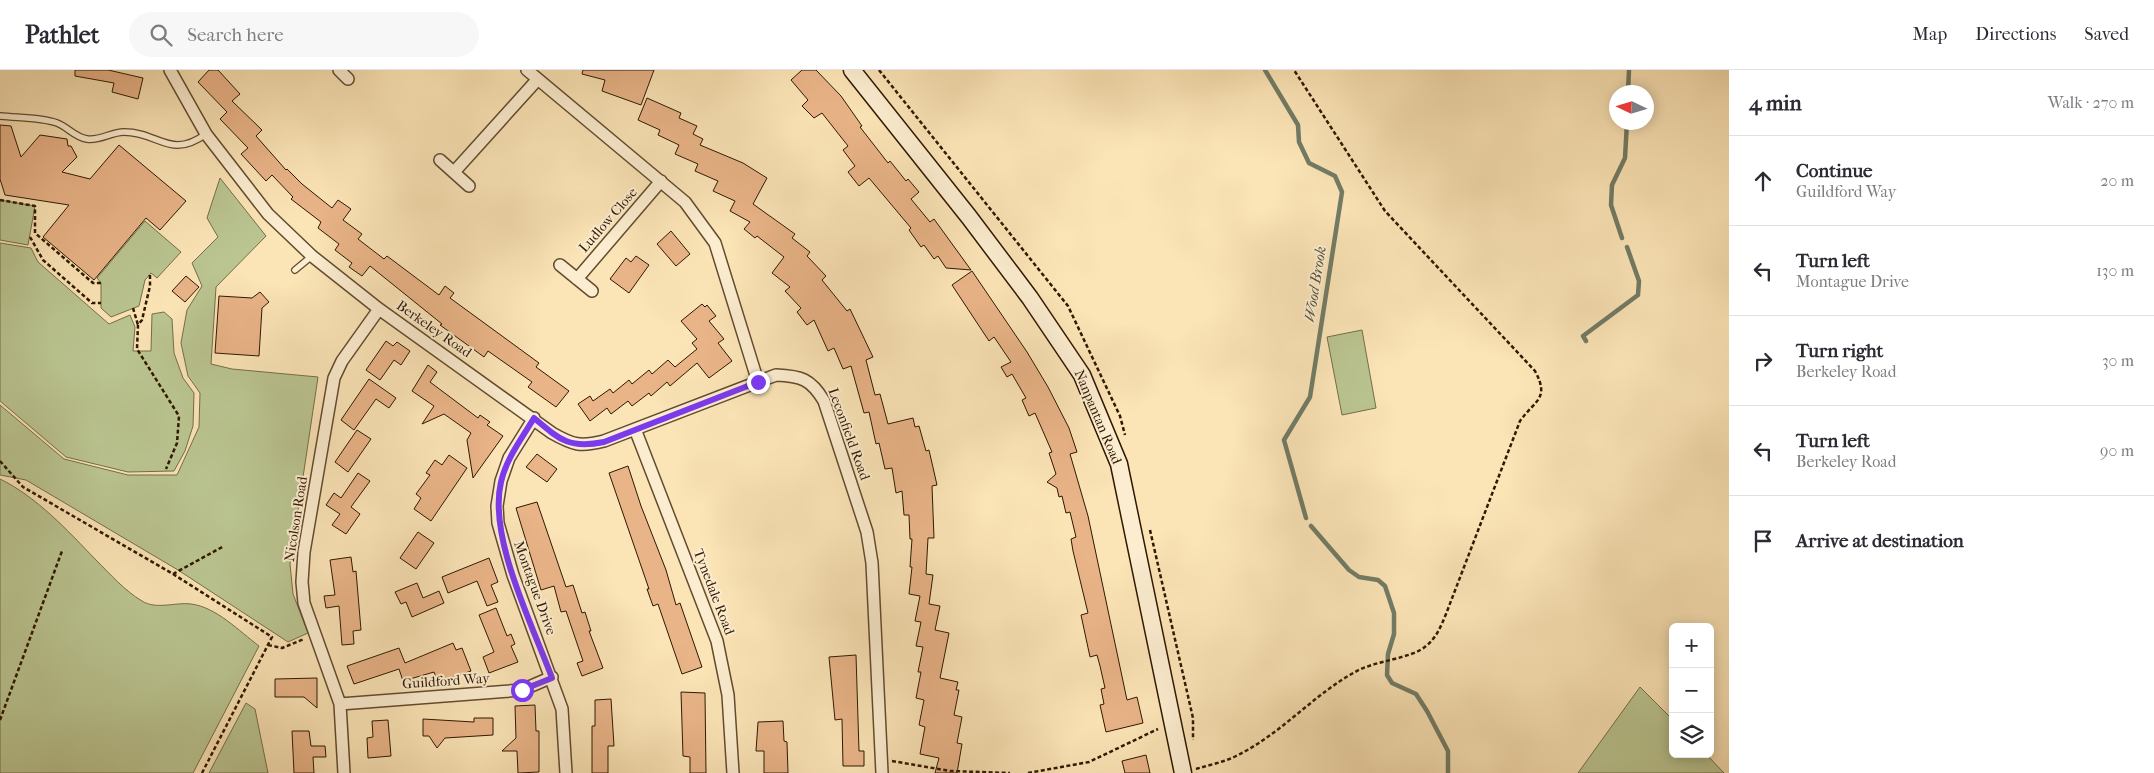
<!DOCTYPE html>
<meta charset="utf-8">
<style>
:root{--surface:#fff;--page:#f7f7f7;--text:#2b2b33;--muted:#7c7c81;--line:#e1e1e2}
body{margin:0;font-family:"IM FELL French Canon",serif;background:var(--page);color:var(--text)}
.controls{position:absolute;right:15px;bottom:15px;display:grid;overflow:hidden;border-radius:8px;box-shadow:0 2px 12px #0003}
.controls button{width:45px;height:45px;display:grid;place-items:center;padding:0;border:0;border-bottom:1px solid var(--line);background:var(--surface);color:var(--text);font:25px sans-serif}
.compass{position:absolute;left:1609px;top:15px;width:45px;height:45px;border-radius:50%;background:var(--surface);box-shadow:0 2px 12px #0003;rotate:274deg}
.stop{position:absolute;width:15px;height:15px;margin:-11px;border:4px solid #7c3aed;border-radius:50%;background:#fff}
.stop.end{background:#7c3aed;border-color:#fff;box-shadow:0 1px 5px #0008}
.list{margin:0;padding:0;list-style:none}
h2{display:flex;justify-content:space-between;align-items:center;height:65px;margin:0;padding:0 20px;font-size:21px}
h2 small{font-size:16px;font-weight:400;color:var(--muted)}
.list li{display:grid;grid-template-columns:32px 1fr auto;gap:15px;align-items:center;box-sizing:border-box;height:90px;padding:0 20px;border-top:1px solid var(--line)}
.list b{display:block;font-size:19px;white-space:nowrap}
.list p{margin:0;font-size:16px;white-space:nowrap;color:var(--muted)}
.list em{font-size:16px;font-style:normal;color:var(--muted)}
.icon{flex:none;width:28px;height:28px;fill:none;stroke:currentColor;stroke-width:2;stroke-linecap:round;stroke-linejoin:round}
.map{position:relative;flex:none;width:1729px;height:703px;overflow:hidden}
header{display:flex;align-items:center;gap:30px;box-sizing:border-box;height:70px;padding:0 25px;background:var(--surface);border-bottom:1px solid var(--line)}
header strong{font-size:24px}
nav{display:flex;gap:28px;margin-inline-start:auto;font-size:18px}
.search{width:350px;height:45px;background:var(--page);display:flex;align-items:center;gap:12px;box-sizing:border-box;padding:0 18px;border-radius:28px;color:var(--muted);font-size:19px}
main{display:flex}
aside{flex:1;background:var(--surface)}
.map>svg:first-child{display:block}
.green{fill:#bac591;stroke:#746e48}
.lines{fill:none;stroke-linecap:round;stroke-linejoin:round}
.stream{stroke:#727c66;stroke-width:4.5}
.building{fill:#e9b488;stroke:#2f1800}
.lane-casing{stroke:#624b2e;stroke-width:8}
.street-casing{stroke:#624b2e;stroke-width:14}
.secondary-casing{stroke:#2f1800;stroke-width:19}
.path{stroke:#2f1800;stroke-width:2.5;stroke-dasharray:4 2.5;stroke-linecap:butt}
.lane{stroke:#fcedd0;stroke-width:5.5}
.street{stroke:#fcedd0;stroke-width:11}
.secondary{stroke:#fcedd0;stroke-width:16}
.route{stroke:#7c3aed;stroke-width:6}
.labels{text-anchor:middle;dominant-baseline:central;stroke-width:4;stroke-linejoin:round;paint-order:stroke}
.street-label{font-size:14px;fill:#2f1800;stroke:#fcedd0}
.water-label{font-size:15px;font-style:italic;fill:#56523c;stroke:#fcedd0}
</style>
<header>
<strong>Pathlet</strong>
<div class="search"><svg class="icon" aria-label="search" viewBox="0 0 24 24"><circle cx="10" cy="10" r="6"/><path d="M15 15l6 6"/></svg>Search here</div>
<nav><a>Map</a><a>Directions</a><a>Saved</a></nav>
</header>
<main>
<div class="map">
<svg width="1729" height="703" viewBox="0 0 1729 703">
<rect width="100%" height="100%" fill="#fbe4b6"/>
<filter id="stains"><feTurbulence type="fractalNoise" baseFrequency=".004" numOctaves="4"/><feColorMatrix values="0 0 0 0 .2 0 0 0 0 .09 0 0 0 0 .02 0 0 0 .5 -.17"/></filter>
<radialGradient id="worn" r=".72"><stop offset=".6" stop-color="#630" stop-opacity="0"/><stop offset="1" stop-color="#630" stop-opacity=".3"/></radialGradient>
<path class="green" d="M220,108l46,58 -50,51 -5,77 21,5 86,8 -28,187 3,30 15,39 -20,9 -110,-72 -152,-90 -26,-5v-70l64,54 64,16h49l22,-48 1,-34 -12,-17 -7,-33 6,-33 15,-24 -10,-23 26,-26 -11,-19z
M0,130l35,6 -7,39 -28,-5z
M145,151l36,31 -24,26 -6,-5 -6,7 -6,26 -28,11 -10,-9v-25l-4,-5z
M0,173l31,5 7,14 71,62 21,-9 5,12 -2,24h18l1,-37 12,-2 8,7 2,34 9,25 11,15 -1,33 -8,25 -11,20 -46,1 -62,-15 -66,-56z
M1362,260l14,78 -34,7 -15,-78z
M0,409c37,18 68,52 96,81 14,14 29,31 46,41 14,9 34,1 49,3 25,3 48,27 68,42l-66,127h-193z
M1640,617l33,33v34h33l18,19h-146z
M246,633l9,6 13,64h-59z"/>
<g class="lines">
<path class="stream" d="M1265,0l33,55 1,17 10,21 26,13 7,16 -32,205 -26,43 22,78
M1628,22l1,-22
M1622,168l-11,-33 1,-20 13,-27 2,-36
M1586,271l-3,-5 55,-41 1,-14 -12,-34
M1311,456l38,44 10,7 19,3 7,6 9,27v21l-6,20 -1,21 5,8 24,11 11,17 21,40v22"/>
</g>
<path class="building" d="M75,0h33l35,8 -5,21 -26,-7 2,-9 -39,-7z
M209,0h9l22,24 -8,7 30,29 -6,6 30,34 1,-1 15,15 30,24 6,-8 13,9 -8,11 19,14 -4,5 26,20 3,-3 52,39 6,-9 9,7 -4,5 89,65 -3,4 33,24 -13,16 -28,-20 4,-5 -44,-31 -4,6 -44,-32 2,-1 -72,-58 -8,10 -13,-9 3,-4 -17,-13 4,-6 -21,-16 3,-6 -30,-23 2,-2 -21,-22 -6,6 -25,-27 7,-6 -28,-29 7,-7 -29,-30z
M583,0h71l-13,35 -39,-14 3,-11 -23,-6z
M802,0h14l25,26 21,30 -2,1 28,36 2,-2 16,20 2,-2 11,13 -8,7 19,23 4,-3 37,51 -25,-2 -8,-12 -4,3 -10,-14 -3,2 -12,-17 2,-2 -42,-50 -10,8 -11,-14 7,-6 -12,-16 5,-4 -26,-33 -8,5 -12,-12 6,-6 -17,-20z
M647,28l34,15 -2,5 18,8 -4,8 10,5 -3,6 43,18 24,15 -14,26 42,30 -3,4 18,14 -3,4 19,20 -4,4 25,31 3,-2 23,48 -7,3 9,35 5,-1 8,30 25,-6 2,9 4,-1 7,25 3,-1 8,35 -5,1 2,52h-6l-2,36 7,1 -4,29 11,2 -5,24 14,3 -9,45 18,4 -2,8h3l-5,25 8,2 -5,26 5,1 -5,29h-22l4,-15 -19,-4 5,-27 -6,-2 5,-25 -8,-2 5,-26h-3l5,-25 -7,-1 5,-24 -6,-1 5,-25 -11,-2 3,-27h-2l2,-28h-2l-1,-24h-5l-2,-24 -6,2 -4,-25 -7,1 -6,-26 -3,1 -7,-32 -5,1 -13,-47 -8,3 -9,-21 -6,3 -14,-31 -7,5 -10,-13 4,-4 -16,-17 5,-4 -18,-14 12,-16 -27,-21 -2,2 -11,-9 6,-7 -20,-11 5,-10 -22,-10 5,-10 -23,-10 3,-7 -23,-10 4,-9 -21,-10 2,-5 -22,-10z
M0,55l11,1 10,31 19,-22 27,4 1,7h3l6,11 -15,15 28,7 29,-34 67,56 -26,29 -14,-12 -52,62 -51,-43 26,-32 -64,-10 -5,-16z
M671,161l19,23 -14,12 -19,-22z
M636,186l13,9 -20,28 -19,-14 16,-21 5,4z
M972,201l55,81 21,35 21,41 8,24 -7,2 18,62 39,184 10,-3 6,26 -37,9 -6,-27 4,-1 -3,-15 4,-1 -5,-22 -3,-11 -7,2 -9,-42 7,-2 -15,-62 -2,-12 5,-2 -6,-25 -4,1 -4,-17 -3,1 -2,-9 -10,-6 9,-8 -7,-21 3,-1 -17,-39 -6,3 -7,-16 4,-2 -14,-24 -5,3 -6,-10 10,-5 -17,-25 -5,4 -37,-56z
M186,206l13,11 -14,15 -13,-11z
M260,222l9,10 -7,6 -3,48 -44,-3 4,-57 33,2z
M702,234l3,3 2,-2 9,11 -7,5 15,18 -6,4 14,18 -23,17 -12,-15 -27,23 -3,-4 -16,14 -2,-3 -17,13 -4,-5 -17,13 -4,-6 -17,13 -12,-17 12,-8 3,5 17,-12 3,4 16,-13 3,4 17,-14 3,4 16,-14 7,7 22,-18 -5,-6 5,-4 -16,-18z
M386,271l7,5 4,-4 13,9 -9,14 -7,-5 -14,20 -14,-10z
M428,295l9,7 -7,10 48,36 2,-3 10,7 -3,3 16,11 -30,42 -6,-38 4,-7 -27,-19 -22,10 12,-18 -22,-15z
M369,309l27,19 -7,10 -13,-9 -22,31 -13,-10z
M357,360l14,9 -23,33 -13,-10z
M537,384l20,15 -10,13 -21,-15z
M449,385l18,13 -36,53 -17,-12 7,-11 -5,-4 14,-19 -4,-2 9,-13 7,5z
M628,396l13,40 25,64 10,35 4,-2 22,64 -20,7 -24,-70 -5,2 -6,-17h2l-40,-116z
M358,403l12,8 -19,26 9,7 -14,20 -14,-9 8,-11 -14,-9 8,-12 7,5z
M537,432l29,85 7,-2 9,28 3,-1 6,19h-2l14,37 -21,8 -5,-13 6,-2 -17,-50 -5,1 -7,-26 -13,4 -25,-82z
M418,462l16,11 -18,26 -16,-11z
M351,487l2,15 3,-1 5,59 -8,1 1,13 -12,1 -3,-39 -13,2 -2,-12 11,-1 -5,-35z
M489,488l9,24 -7,3 7,17 -11,4 -10,-25 -29,12 -6,-16z
M417,513l6,15 16,-7 5,12 -32,14 -6,-15 -5,2 -6,-12z
M496,538l11,28 4,-2 4,10 -4,2 7,16 -29,11 -6,-16 11,-5 -15,-37z
M453,573l3,7 6,-2 9,23 -33,12 -4,-11 -31,9 -4,-12 -45,15 -7,-18 52,-18 6,15z
M856,585l3,96h5v15h-21l-1,-47 -7,1 -6,-63z
M317,608v30l-13,-11h-29v-18z
M681,622l24,1 1,80h-16v-16l-7,-1z
M611,629l3,47h-6v27h-16v-47h3v-26z
M535,635l1,26h3v41l-21,1 -1,-22h-15l14,-13 -1,-32z
M474,648h19v17l-48,3 -8,10 -8,-12h-6v-17l51,3z
M388,650l3,36 -23,2 -1,-20 6,-1 -1,-16z
M783,651l1,20 3,1 1,31h-24v-22h-8l2,-29z
M292,661h17l2,15h14l1,11h-13l1,16h-20z
M1146,685l4,18h-25l-3,-12z"/>
<g class="lines">
<g class="lane-casing">
<path id="lane" d="M0,46c18,2 40,1 57,7 11,4 17,14 30,16 13,2 24,-7 37,-7 35,0 46,28 82,2
M295,200l17,-14"/>
</g>
<g class="street-casing">
<path id="street" d="M170,0l36,64 62,80 44,42 67,53 173,124c21,12 28,14 52,8l172,-66c25,1 35,4 48,26l43,131 5,31 10,210
M339,0l9,9
M527,0l158,132 30,41 43,139
M440,90l29,26
M454,102l83,-92
M560,195l32,26
M577,209l84,-98
M534,348l-25,40 -8,23 -4,25 1,17 15,52 49,134 4,64
M635,359l82,212 11,54 5,78
M340,634l182,-14 30,-13
M344,703l-4,-69 -36,-101 -2,-21 2,-30 30,-174 8,-17 37,-52"/>
</g>
<g class="secondary-casing">
<path id="secondary" d="M852,0l117,147 61,81 52,77 37,89 64,309"/>
</g>
<path class="path" d="M879,0l189,236 52,110 5,19
M0,130l35,6v27l58,50h8
M30,167l13,23 49,43h9
M150,205v11l-8,34 -4,5 -1,24 42,67 -2,27 -11,26
M133,238l5,17
M0,391l23,26 150,87 99,63 -70,136
M1150,460l43,188v22
M173,504l51,-28
M268,575l14,3 22,-9
M0,650l62,-169
M892,691l58,10 60,2
M1196,699c13,-4 28,-7 40,-13 44,-21 77,-61 119,-84 21,-12 56,-13 71,-26 11,-9 15,-20 20,-32l74,-193c15,-21 30,-22 15,-50l-150,-160 -91,-141
M1028,703l61,-11 69,-33"/>
<use href="#lane" class="lane"/>
<use href="#street" class="street"/>
<use href="#secondary" class="secondary"/>
</g>
<g class="lines">
<path class="route" d="M522,620l30,-12c-20,-54 -64,-141 -51,-196 5,-23 21,-44 33,-64 26,22 35,31 70,24l154,-60"/>
</g>
<g class="labels">
<g class="street-label">
<text transform="translate(608 150) rotate(-49)">Ludlow Close</text>
<text transform="translate(434 259) rotate(35)">Berkeley Road</text>
<text transform="translate(1098 347) rotate(67)">Nanpantan Road</text>
<text transform="translate(849 364) rotate(70)">Leconfield Road</text>
<text transform="translate(296 449) rotate(-81)">Nicolson Road</text>
<text transform="translate(535 518) rotate(70)">Montague Drive</text>
<text transform="translate(714 522) rotate(69)">Tynedale Road</text>
<text transform="translate(446 611) rotate(-4)">Guildford Way</text>
</g>
<g class="water-label">
<text transform="translate(1315 214) rotate(-81)">Wood Brook</text>
</g>
</g>
<rect width="100%" height="100%" filter="url(#stains)"/>
<rect width="100%" height="100%" fill="url(#worn)"/>
</svg>
<div class="controls">
<button>+</button>
<button>−</button>
<button><svg class="icon" aria-label="layers" viewBox="0 0 24 24"><path d="M12 4l9 5-9 5-9-5zM3 14l9 5 9-5"/></svg></button>
</div>
<svg class="compass" viewBox="-18 -18 36 36"><path d="M0-13l5 13h-10z" fill="#e53935"/><path d="M0 13l5-13h-10z" fill="#7c7c81"/></svg>
<div class="stop" style="left:522px;top:620px"></div>
<div class="stop end" style="left:758px;top:312px"></div>
</div>
<aside>
<h2>4 min<small>Walk · 270 m</small></h2>
<ul class="list">
<li><svg class="icon" aria-label="ahead" viewBox="0 0 24 24"><path d="M12 20V5M6 11l6-6 6 6"/></svg><div><b>Continue</b><p>Guildford Way</p></div><em>20 m</em></li>
<li><svg class="icon" aria-label="left" viewBox="0 0 24 24"><path d="M17 20v-9H6M10 6l-5 5 5 5"/></svg><div><b>Turn left</b><p>Montague Drive</p></div><em>130 m</em></li>
<li><svg class="icon" aria-label="right" viewBox="0 0 24 24"><path d="M7 20v-9h11M14 6l5 5-5 5"/></svg><div><b>Turn right</b><p>Berkeley Road</p></div><em>30 m</em></li>
<li><svg class="icon" aria-label="left" viewBox="0 0 24 24"><path d="M17 20v-9H6M10 6l-5 5 5 5"/></svg><div><b>Turn left</b><p>Berkeley Road</p></div><em>90 m</em></li>
<li><svg class="icon" aria-label="arrive" viewBox="0 0 24 24"><path d="M6 21V4h12l-3 4 3 4H6"/></svg><div><b>Arrive at destination</b></div></li>
</ul>
</aside>
</main>
